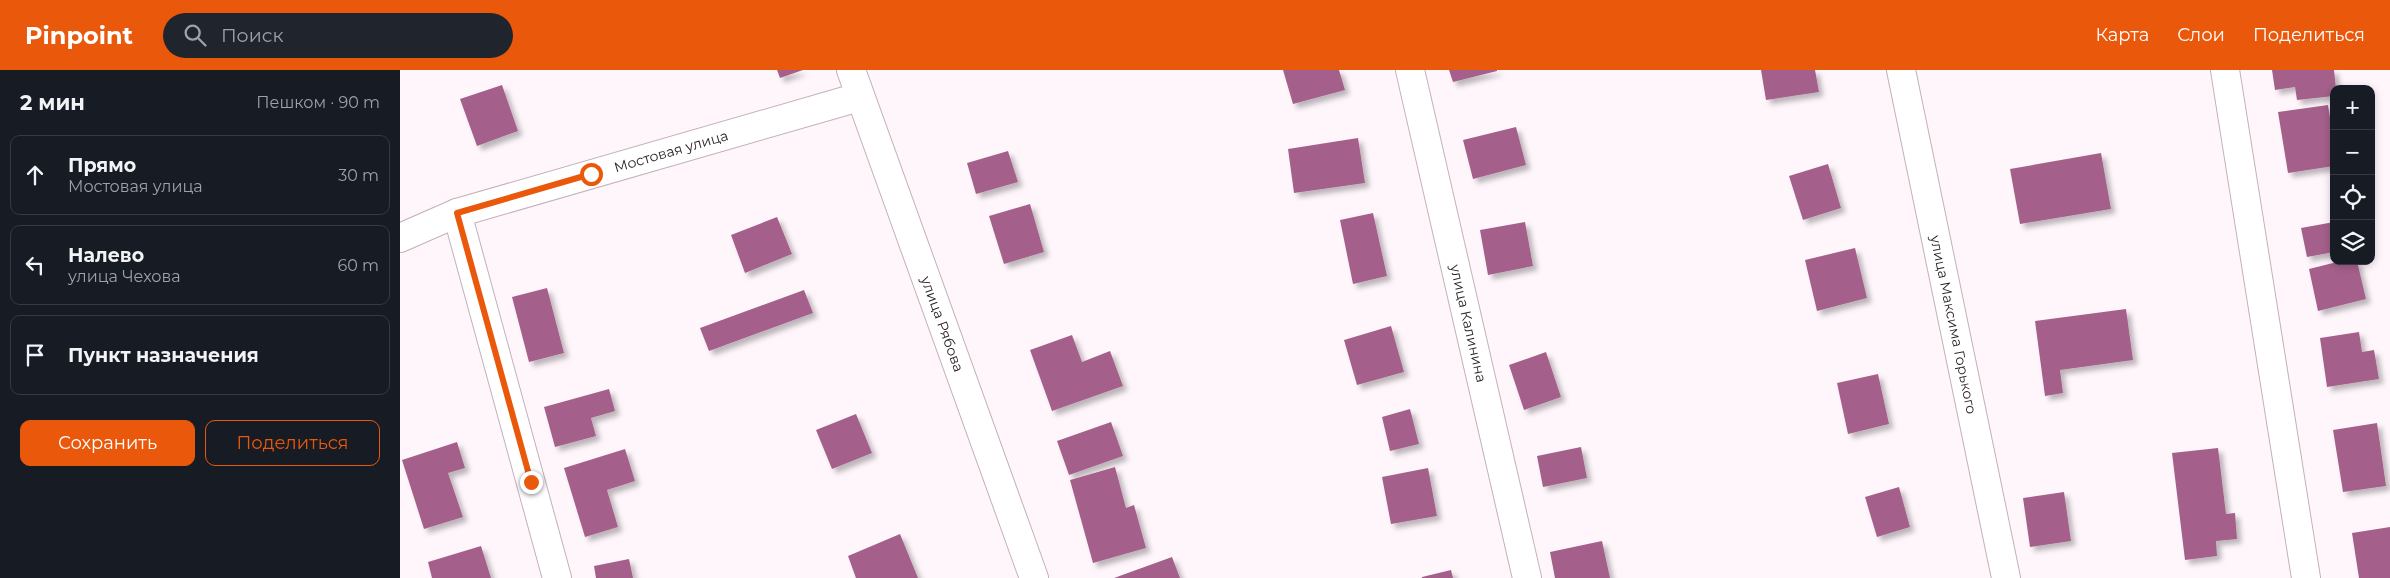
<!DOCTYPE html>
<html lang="ru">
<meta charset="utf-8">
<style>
:root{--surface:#171b24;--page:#20242c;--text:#f1f3f6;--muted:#9ea1a6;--line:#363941;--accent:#ea580c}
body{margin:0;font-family:Montserrat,sans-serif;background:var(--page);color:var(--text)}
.controls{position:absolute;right:15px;top:15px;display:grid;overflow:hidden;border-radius:10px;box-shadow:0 2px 8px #0003}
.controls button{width:45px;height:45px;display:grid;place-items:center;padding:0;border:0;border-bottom:1px solid var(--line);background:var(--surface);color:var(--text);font:25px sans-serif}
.stop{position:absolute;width:15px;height:15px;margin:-11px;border:4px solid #ea580c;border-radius:50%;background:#fff}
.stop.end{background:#ea580c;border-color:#fff;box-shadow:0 1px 5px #0008}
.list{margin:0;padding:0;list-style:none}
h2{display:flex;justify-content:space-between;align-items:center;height:65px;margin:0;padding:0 20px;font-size:21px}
h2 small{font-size:16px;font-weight:400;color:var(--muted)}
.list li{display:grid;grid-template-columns:32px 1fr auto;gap:15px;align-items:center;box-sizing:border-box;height:80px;margin:0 10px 10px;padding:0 10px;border:1px solid var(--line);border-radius:10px}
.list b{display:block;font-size:19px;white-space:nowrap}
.list p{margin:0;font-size:16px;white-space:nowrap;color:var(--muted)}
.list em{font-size:16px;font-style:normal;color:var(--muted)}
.actions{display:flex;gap:10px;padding:15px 20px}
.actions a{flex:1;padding:11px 0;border:1px solid var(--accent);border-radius:10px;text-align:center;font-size:18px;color:var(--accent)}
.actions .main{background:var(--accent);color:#fff}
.icon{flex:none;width:28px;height:28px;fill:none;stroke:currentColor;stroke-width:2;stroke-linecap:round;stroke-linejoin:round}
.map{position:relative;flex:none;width:1990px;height:508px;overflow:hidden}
header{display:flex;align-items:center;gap:30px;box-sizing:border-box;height:70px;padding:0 25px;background:var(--accent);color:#fff}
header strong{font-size:24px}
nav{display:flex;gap:28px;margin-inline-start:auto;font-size:18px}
.search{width:350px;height:45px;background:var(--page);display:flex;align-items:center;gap:12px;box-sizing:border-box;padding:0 18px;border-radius:28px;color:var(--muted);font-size:19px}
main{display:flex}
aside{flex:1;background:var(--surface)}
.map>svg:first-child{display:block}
.building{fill:#a4618a;filter:url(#shadow)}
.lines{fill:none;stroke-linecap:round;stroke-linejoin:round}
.minor-casing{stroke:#c3b0ba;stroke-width:30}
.tertiary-casing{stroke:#c3b0ba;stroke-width:30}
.minor{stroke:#fff;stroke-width:28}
.tertiary{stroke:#fff;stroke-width:28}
.route{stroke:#ea580c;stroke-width:6}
.labels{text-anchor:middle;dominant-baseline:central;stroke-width:4.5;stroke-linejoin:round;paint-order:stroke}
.street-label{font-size:14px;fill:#2a2327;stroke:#fff}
</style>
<header>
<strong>Pinpoint</strong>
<div class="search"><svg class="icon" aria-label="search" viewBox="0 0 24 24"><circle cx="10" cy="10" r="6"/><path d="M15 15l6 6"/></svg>Поиск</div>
<nav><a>Карта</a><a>Слои</a><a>Поделиться</a></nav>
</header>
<main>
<aside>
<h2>2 мин<small>Пешком · 90 m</small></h2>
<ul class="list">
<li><svg class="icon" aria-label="ahead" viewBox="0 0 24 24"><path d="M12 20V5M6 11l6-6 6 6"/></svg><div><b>Прямо</b><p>Мостовая улица</p></div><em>30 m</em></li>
<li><svg class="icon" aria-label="left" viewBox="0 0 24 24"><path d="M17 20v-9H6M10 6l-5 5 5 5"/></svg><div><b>Налево</b><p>улица Чехова</p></div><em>60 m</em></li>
<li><svg class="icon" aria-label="arrive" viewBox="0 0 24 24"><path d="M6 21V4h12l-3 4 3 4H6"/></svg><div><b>Пункт назначения</b></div></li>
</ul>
<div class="actions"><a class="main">Сохранить</a><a>Поделиться</a></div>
</aside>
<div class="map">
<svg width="1990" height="508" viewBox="0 0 1990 508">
<defs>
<filter id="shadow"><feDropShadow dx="4.5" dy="4.5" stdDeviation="2.5" flood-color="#0004"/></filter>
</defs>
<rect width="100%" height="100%" fill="#fff6fb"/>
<path class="building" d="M377,0h26l-23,8z
M883,0h56l6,20 -52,14z
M1049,0h48v1l-44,11z
M1361,0h54l4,22 -53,8z
M1872,0h62l2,19h-2v7l-37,4 -2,-13 -20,3z
M102,15l16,46 -41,15 -17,-47z
M1928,35l4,26h2v35l-46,7 -10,-61z
M1116,57l10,38 -53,14 -10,-39z
M958,68l7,45 -71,10 -6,-44z
M608,81l10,31 -42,12 -9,-31z
M1701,83l10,56 -91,15 -10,-55z
M1428,94l13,44 -38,12 -14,-44z
M630,134l14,48 -40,12 -15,-48z
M973,143l14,63 -34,8 -13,-64z
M377,147l15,37 -47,19 -14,-38z
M1125,152l8,44 -45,9 -8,-45z
M1934,152v30l-27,5 -6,-29z
M1455,178l12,50 -50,13 -12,-51z
M1941,191h16l9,38 -48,12 -9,-42z
M147,218l17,65 -35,9 -17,-65z
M404,220l9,23 -104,38 -9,-23z
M1726,239l7,51 -73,10 3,23 -18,3 -10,-75z
M991,256l13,46 -47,13 -13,-45z
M1959,262l3,20 12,-2 5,29 -52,8 -7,-49z
M672,265l10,27 28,-11 13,35 -71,25 -22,-61z
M1146,282l15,45 -37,13 -15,-45z
M1478,304l11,50 -41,10 -11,-51z
M209,319l6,22 -24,7 5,18 -41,11 -11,-40z
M1010,339l9,35 -29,7 -8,-34z
M456,344l16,39 -40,16 -16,-39z
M711,352l12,34 -54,19 -12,-34z
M1977,353l9,63 -43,6 -10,-62z
M57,372l8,26 -17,5 15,44 -39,12 -22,-69z
M1181,377l6,31 -44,9 -6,-31z
M1818,378l8,66 9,-1 2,26 -21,2 1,15 -32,4 -13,-107z
M225,379l10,32 -28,9 11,37 -33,10 -21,-69z
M715,397l11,41 8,-3 12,43 -53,15 -23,-83z
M1028,398l9,48 -46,8 -9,-47z
M1499,417l11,40 -33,10 -12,-40z
M1664,422l7,49 -41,6 -7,-49z
M1990,457v51h-31l-7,-45z
M500,464l18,44h-62l-8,-22z
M1202,471l8,37h-55l-5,-26z
M81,476l10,32h-59l-4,-16z
M772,487l8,21h-66z
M229,489l4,19h-37l-2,-12z
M1051,500l2,8h-31v-1z"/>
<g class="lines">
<g class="minor-casing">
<g id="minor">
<path id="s1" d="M1010,0l117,508"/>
<path id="s2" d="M1501,0l105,508"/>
<path d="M1825,0l81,508"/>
<path d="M57,143l100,365"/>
<path id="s3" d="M0,168l57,-25 402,-116"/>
</g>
</g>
<g class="tertiary-casing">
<g id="tertiary">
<path id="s4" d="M451,0l183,508"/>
</g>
</g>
<use href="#minor" class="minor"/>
<use href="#tertiary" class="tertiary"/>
</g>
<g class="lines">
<path class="route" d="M131,412l-74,-269 134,-39"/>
</g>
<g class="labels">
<g class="street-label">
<text stroke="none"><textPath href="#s3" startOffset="285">Мостовая улица</textPath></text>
<text stroke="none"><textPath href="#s4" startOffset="270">улица Рябова</textPath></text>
<text stroke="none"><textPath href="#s1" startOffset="260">улица Калинина</textPath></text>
<text stroke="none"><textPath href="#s2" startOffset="260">улица Максима Горького</textPath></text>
</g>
</g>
</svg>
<div class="controls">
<button>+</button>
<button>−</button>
<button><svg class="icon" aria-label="locate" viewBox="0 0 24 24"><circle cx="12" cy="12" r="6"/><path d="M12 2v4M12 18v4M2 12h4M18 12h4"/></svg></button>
<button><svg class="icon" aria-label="layers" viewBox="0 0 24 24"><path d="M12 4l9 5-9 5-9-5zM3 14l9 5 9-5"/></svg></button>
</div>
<div class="stop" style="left:191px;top:104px"></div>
<div class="stop end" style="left:131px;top:412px"></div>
</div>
</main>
